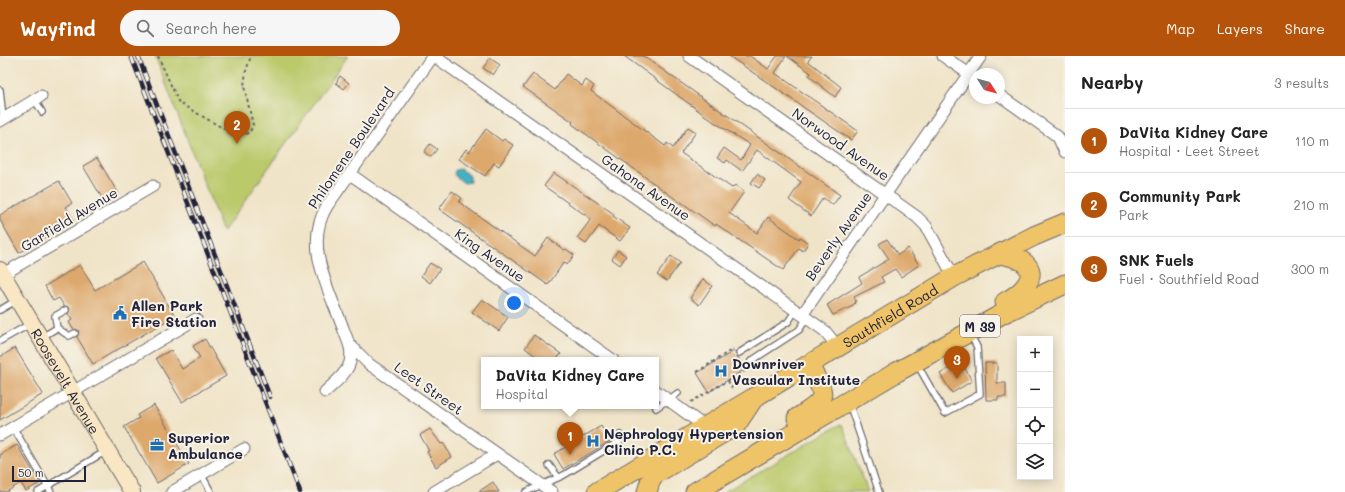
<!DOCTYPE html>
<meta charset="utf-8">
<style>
:root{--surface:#fff;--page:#f6f6f6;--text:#222;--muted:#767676;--line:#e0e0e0;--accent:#b45309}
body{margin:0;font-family:Mali,sans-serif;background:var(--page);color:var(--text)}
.controls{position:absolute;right:12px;bottom:12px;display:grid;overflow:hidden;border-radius:0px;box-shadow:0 2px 10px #0003}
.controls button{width:36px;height:36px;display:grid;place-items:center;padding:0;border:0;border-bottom:1px solid var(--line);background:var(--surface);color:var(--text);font:20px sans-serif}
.compass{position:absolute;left:969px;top:12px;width:36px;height:36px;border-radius:50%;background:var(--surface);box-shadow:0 2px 10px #0003;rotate:127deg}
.scale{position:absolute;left:12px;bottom:10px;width:74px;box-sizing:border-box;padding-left:4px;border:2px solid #22223b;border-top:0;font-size:11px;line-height:14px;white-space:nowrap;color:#22223b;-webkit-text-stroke:3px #f7f3e8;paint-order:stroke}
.you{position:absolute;left:514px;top:247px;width:14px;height:14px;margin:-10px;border:3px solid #fff;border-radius:50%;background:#1a73e8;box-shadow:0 0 0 6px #1a73e833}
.badge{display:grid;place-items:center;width:26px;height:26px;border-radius:50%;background:var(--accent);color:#fff;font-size:13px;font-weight:700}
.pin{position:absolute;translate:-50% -33px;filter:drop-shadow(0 1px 2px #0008)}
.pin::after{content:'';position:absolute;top:21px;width:14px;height:12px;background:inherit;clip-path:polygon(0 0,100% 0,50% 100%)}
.popup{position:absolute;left:481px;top:301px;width:178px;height:52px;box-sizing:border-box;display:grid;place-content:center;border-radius:0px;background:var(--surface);filter:drop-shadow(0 1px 3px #0005);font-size:13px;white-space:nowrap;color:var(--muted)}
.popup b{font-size:15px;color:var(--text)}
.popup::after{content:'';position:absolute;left:50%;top:100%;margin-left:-8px;border:8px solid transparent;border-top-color:var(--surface)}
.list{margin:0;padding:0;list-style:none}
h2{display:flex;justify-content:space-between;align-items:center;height:52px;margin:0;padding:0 16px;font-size:17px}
h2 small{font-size:13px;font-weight:400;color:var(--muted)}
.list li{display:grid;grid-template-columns:26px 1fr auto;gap:12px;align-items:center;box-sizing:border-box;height:64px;padding:0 16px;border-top:1px solid var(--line)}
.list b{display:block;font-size:15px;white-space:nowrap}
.list p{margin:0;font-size:13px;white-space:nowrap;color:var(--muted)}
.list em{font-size:13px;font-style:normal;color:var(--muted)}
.icon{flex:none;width:22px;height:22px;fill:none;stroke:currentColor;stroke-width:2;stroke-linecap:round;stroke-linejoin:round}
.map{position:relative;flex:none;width:1065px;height:436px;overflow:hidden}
header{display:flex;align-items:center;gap:24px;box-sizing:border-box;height:56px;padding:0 20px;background:var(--accent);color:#fff}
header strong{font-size:19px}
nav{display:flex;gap:22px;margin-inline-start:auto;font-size:14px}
.search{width:280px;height:36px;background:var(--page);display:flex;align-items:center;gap:10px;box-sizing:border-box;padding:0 14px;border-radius:22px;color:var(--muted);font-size:15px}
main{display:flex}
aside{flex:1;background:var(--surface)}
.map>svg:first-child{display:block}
.green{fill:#bac96b;stroke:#6e7653}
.water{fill:#45b0c2;stroke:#34697e}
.building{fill:#dda86c}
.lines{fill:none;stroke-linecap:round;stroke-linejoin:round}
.service-casing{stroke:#6a666c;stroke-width:8}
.minor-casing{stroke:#6a666c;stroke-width:13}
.secondary-casing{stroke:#6a666c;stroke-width:18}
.trunk-casing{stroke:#6a666c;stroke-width:21}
.path{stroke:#6a666c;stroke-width:2;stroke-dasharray:3 3;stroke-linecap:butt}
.service{stroke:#fff;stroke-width:5.5}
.minor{stroke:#fff;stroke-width:11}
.secondary{stroke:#f9e7c3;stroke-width:16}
.trunk{stroke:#efc469;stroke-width:19}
.rail-casing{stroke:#22223b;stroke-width:4.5}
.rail{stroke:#f7f3e8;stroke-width:3;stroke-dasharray:9;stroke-linecap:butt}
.labels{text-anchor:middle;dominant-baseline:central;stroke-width:4;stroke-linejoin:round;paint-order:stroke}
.shield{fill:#f7f3e8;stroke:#62616f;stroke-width:1}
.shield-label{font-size:13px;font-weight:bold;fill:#22223b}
.street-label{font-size:14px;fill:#22223b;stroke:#f7f3e8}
.poi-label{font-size:14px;font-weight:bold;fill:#22223b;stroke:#f7f3e8;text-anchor:start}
</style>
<header>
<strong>Wayfind</strong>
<div class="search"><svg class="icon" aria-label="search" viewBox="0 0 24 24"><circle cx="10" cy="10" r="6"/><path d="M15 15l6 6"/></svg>Search here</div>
<nav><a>Map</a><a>Layers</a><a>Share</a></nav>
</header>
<main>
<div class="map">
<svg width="1065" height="436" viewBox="0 0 1065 436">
<rect width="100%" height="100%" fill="#f7f3e8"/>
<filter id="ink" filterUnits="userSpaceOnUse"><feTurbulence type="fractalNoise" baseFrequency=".025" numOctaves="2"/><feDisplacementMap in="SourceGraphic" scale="8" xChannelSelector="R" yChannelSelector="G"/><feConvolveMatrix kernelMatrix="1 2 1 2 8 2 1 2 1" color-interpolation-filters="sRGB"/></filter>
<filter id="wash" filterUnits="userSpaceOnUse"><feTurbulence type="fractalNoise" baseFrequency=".012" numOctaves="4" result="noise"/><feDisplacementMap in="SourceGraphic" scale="16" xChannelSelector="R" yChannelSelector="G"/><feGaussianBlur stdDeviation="0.9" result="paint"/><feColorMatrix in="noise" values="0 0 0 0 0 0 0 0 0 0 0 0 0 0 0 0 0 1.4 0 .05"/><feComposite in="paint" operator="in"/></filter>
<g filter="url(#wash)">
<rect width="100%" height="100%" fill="#f0e4c8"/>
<path class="green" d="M155,0h193l-125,176z
M839,369l4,1 25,66h-144z"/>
<path class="water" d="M460,113l10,7v6l-6,1 -10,-8 1,-5z"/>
<g id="blocks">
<path class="building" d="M624,0h19l197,139 -7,10 -10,-7 -12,18 -22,-16 12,-18 -44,-32 -15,21 -15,-11 -2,3 -8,-5 7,-10 17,12 9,-15 -36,-23z
M729,0h21l18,13 9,-13h9l-11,17 83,58 -7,9z
M787,0h25l-4,5 33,26 -6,10 -26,-21 2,-3z
M490,2l10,7 -7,10 -10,-7z
M533,18l22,16 11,-16 16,12 4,-6 8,6 -3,5 74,55 2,-3 6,5 15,-21 8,5 -15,21 51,35 3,-3 9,7 -15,21 28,20 11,-16 31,22 1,-2 8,6 -5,8 -4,-3 -16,22 -67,-46 -1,2 -34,-24v1l-109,-79 1,-2 -50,-35z
M340,20l9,7 -5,6 -8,-6z
M486,73l16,12 2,-2 9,6 -14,21 -5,-3 -9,13 -26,-17 7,-10 3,3z
M430,88l7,5 -6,8 -7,-5z
M97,102l21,35 -14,8 -21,-35z
M554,117l60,41 -1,2 17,12 -10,13 -21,-15 -13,18 -9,-6 14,-19 -47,-33z
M757,118l8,6 -6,8 -8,-5z
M59,125l13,22 -6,4 8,13 -55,33 -19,-33v-5z
M452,135l10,7 -3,4 76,54 13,-18 16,12 2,-1 8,6 -7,10 -3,-3 -16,23 -109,-76z
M887,183l11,16 10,-7 11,17 -18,12 -6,-8 -14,8 3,5 -30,15 2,5 -5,5 -18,8 -6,-10 35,-22 -3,-6 30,-18 -10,-15z
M618,194l8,6 -6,9 -8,-6z
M671,200l9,7 -13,18 -10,-6z
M143,206l32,54 -82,48 -16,-27 2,-6 -6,-2 -4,-7 3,-2 -4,-6 2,-6 -6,-2 -5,-8 -6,3 -8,-15 35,-21 15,25z
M430,207l10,6 -10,14 -9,-7z
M703,223l9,7 -13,19 -9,-7z
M482,243l26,18 -9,14 -27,-19z
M534,279l27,19 -5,6h-15l-16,-12z
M205,283l21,37 -44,26 -26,-44 15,-8 11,19 18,-11 -7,-12z
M15,292l28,46 -43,26v-63z
M734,295l11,18 -36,23 -12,-19z
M961,305l11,20 -20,12 -12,-19z
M985,307h12v20h9v14h-8v3h-12z
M154,349l35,59 -32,19 -33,-56 15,-9 -2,-3z
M601,370l9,15 -47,28 -9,-15z
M430,373l11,15 2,-1 9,14 -16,10 -9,-15 2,-1 -9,-16z
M17,389l23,38 -14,8 -5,-8 -15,9h-6v-37z
M493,426l6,10h-21z"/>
</g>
</g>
<g filter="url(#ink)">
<use href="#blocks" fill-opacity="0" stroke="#6a666c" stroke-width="1"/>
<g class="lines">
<g class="service-casing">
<path id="service" d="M0,34l3,29
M35,44l7,12
M93,152l6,10
M0,254l17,-10
M66,254l-11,6 2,12 12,8 6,-3
M42,281l15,-9
M0,285l30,-17
M739,297l49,-31 8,-12
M751,305l48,-31 8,-12
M917,308l28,49 35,-19 -3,-47 -6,-11
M849,347l30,89
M656,352l22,-15
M13,371l38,65
M549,409l9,12
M201,418l10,18
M38,436l68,-41
M526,436l38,-17 59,-36 -3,-4"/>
</g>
<g class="minor-casing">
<path id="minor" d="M434,0l391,275 12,15
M689,0l228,161 9,9 28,51
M943,0l32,22
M999,39l54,38 5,4 7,15
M0,65l41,-25
M350,118l263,186
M0,220l153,-90
M802,259l179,-259
M351,290l18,18 183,128
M656,335l48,35
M325,336c8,-8 22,-18 25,-30 3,-14 -3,-22 -7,-34 -14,-39 -40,-83 -16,-122l106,-150
M0,379l196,-116
M172,436l72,-43
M434,436l63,-38"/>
</g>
<g class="secondary-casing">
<g id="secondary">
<path id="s1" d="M0,214l132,222"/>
</g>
</g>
<g class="trunk-casing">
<g id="trunk">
<path d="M999,198c41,5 40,30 6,48"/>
<path d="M797,362c31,-19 31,-22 11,-53"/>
<path id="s2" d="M597,436l357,-215 80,-41 31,-13"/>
<path d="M647,436l3,-10 5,-8 81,-49 16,-24"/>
<path d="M695,436l202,-120 105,-58 63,-30"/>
</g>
</g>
<path class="path" d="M158,0l21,47 42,24 23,8 6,-3 3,-7 -9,-39 2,-15 5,-15
M697,316l36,-23
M728,325l4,7
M691,346l55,-32 -6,-9"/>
<use href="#service" class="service"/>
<use href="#minor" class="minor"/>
<use href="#secondary" class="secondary"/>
<use href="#trunk" class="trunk"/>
<g class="rail-casing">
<path id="rail" d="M131,0l169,436
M138,0l132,341"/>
</g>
<use href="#rail" class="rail"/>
</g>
</g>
<defs>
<g id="civic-bare" transform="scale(1.08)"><path d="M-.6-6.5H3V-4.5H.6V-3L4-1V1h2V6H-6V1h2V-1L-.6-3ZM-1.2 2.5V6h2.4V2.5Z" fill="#1f6fb2" stroke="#f7f3e8" stroke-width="2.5" paint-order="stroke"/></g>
<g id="hospital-bare" transform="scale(1.08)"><path d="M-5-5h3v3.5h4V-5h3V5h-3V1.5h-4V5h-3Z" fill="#1f6fb2" stroke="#f7f3e8" stroke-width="2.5" paint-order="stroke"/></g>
<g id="office-bare" transform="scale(1.08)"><path d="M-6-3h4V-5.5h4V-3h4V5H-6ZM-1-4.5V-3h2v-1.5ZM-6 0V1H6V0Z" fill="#1f6fb2" stroke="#f7f3e8" stroke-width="2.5" paint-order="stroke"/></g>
</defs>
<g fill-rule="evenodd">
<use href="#civic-bare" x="120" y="257"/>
<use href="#hospital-bare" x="721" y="315"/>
<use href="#hospital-bare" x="593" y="385"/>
<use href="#office-bare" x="157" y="389"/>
</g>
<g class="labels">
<rect class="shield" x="960" y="259" width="40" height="22" rx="3"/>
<g class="shield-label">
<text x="980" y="270">M 39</text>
</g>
<g class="street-label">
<text transform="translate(841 88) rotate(35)">Norwood Avenue</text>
<text transform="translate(351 92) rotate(-56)">Philomene Boulevard</text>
<text transform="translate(646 131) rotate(35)">Gahona Avenue</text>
<text transform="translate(69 163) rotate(-31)">Garfield Avenue</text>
<text transform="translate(838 180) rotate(-55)">Beverly Avenue</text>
<text transform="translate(490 199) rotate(35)">King Avenue</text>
<text stroke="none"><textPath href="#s2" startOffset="342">Southfield Road</textPath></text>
<text stroke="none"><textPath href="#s1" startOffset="129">Roosevelt Avenue</textPath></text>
<text transform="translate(429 332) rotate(35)">Leet Street</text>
</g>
<g class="poi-label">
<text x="131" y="249">Allen Park<tspan x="131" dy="16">Fire Station</tspan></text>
<text x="732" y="307">Downriver<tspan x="732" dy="16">Vascular Institute</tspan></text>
<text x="604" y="377">Nephrology Hypertension<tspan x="604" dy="16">Clinic P.C.</tspan></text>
<text x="168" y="381">Superior<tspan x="168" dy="16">Ambulance</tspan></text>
</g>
</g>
</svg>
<div class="controls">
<button>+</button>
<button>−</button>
<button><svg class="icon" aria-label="locate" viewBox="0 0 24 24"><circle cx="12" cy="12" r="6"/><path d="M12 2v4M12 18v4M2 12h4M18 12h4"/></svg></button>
<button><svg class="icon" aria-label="layers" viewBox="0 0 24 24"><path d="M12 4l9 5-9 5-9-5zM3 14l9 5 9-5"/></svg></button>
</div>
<svg class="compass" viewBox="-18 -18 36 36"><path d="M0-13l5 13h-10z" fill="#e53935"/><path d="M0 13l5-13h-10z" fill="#767676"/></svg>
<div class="scale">50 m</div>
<div class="you"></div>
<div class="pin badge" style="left:570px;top:399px">1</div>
<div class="popup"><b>DaVita Kidney Care</b>Hospital</div>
<div class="pin badge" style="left:237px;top:88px">2</div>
<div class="pin badge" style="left:957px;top:323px">3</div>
</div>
<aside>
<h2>Nearby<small>3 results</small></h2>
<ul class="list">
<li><span class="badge">1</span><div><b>DaVita Kidney Care</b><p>Hospital · Leet Street</p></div><em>110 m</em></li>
<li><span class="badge">2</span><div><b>Community Park</b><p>Park</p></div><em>210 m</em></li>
<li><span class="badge">3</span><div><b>SNK Fuels</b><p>Fuel · Southfield Road</p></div><em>300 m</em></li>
</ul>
</aside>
</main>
